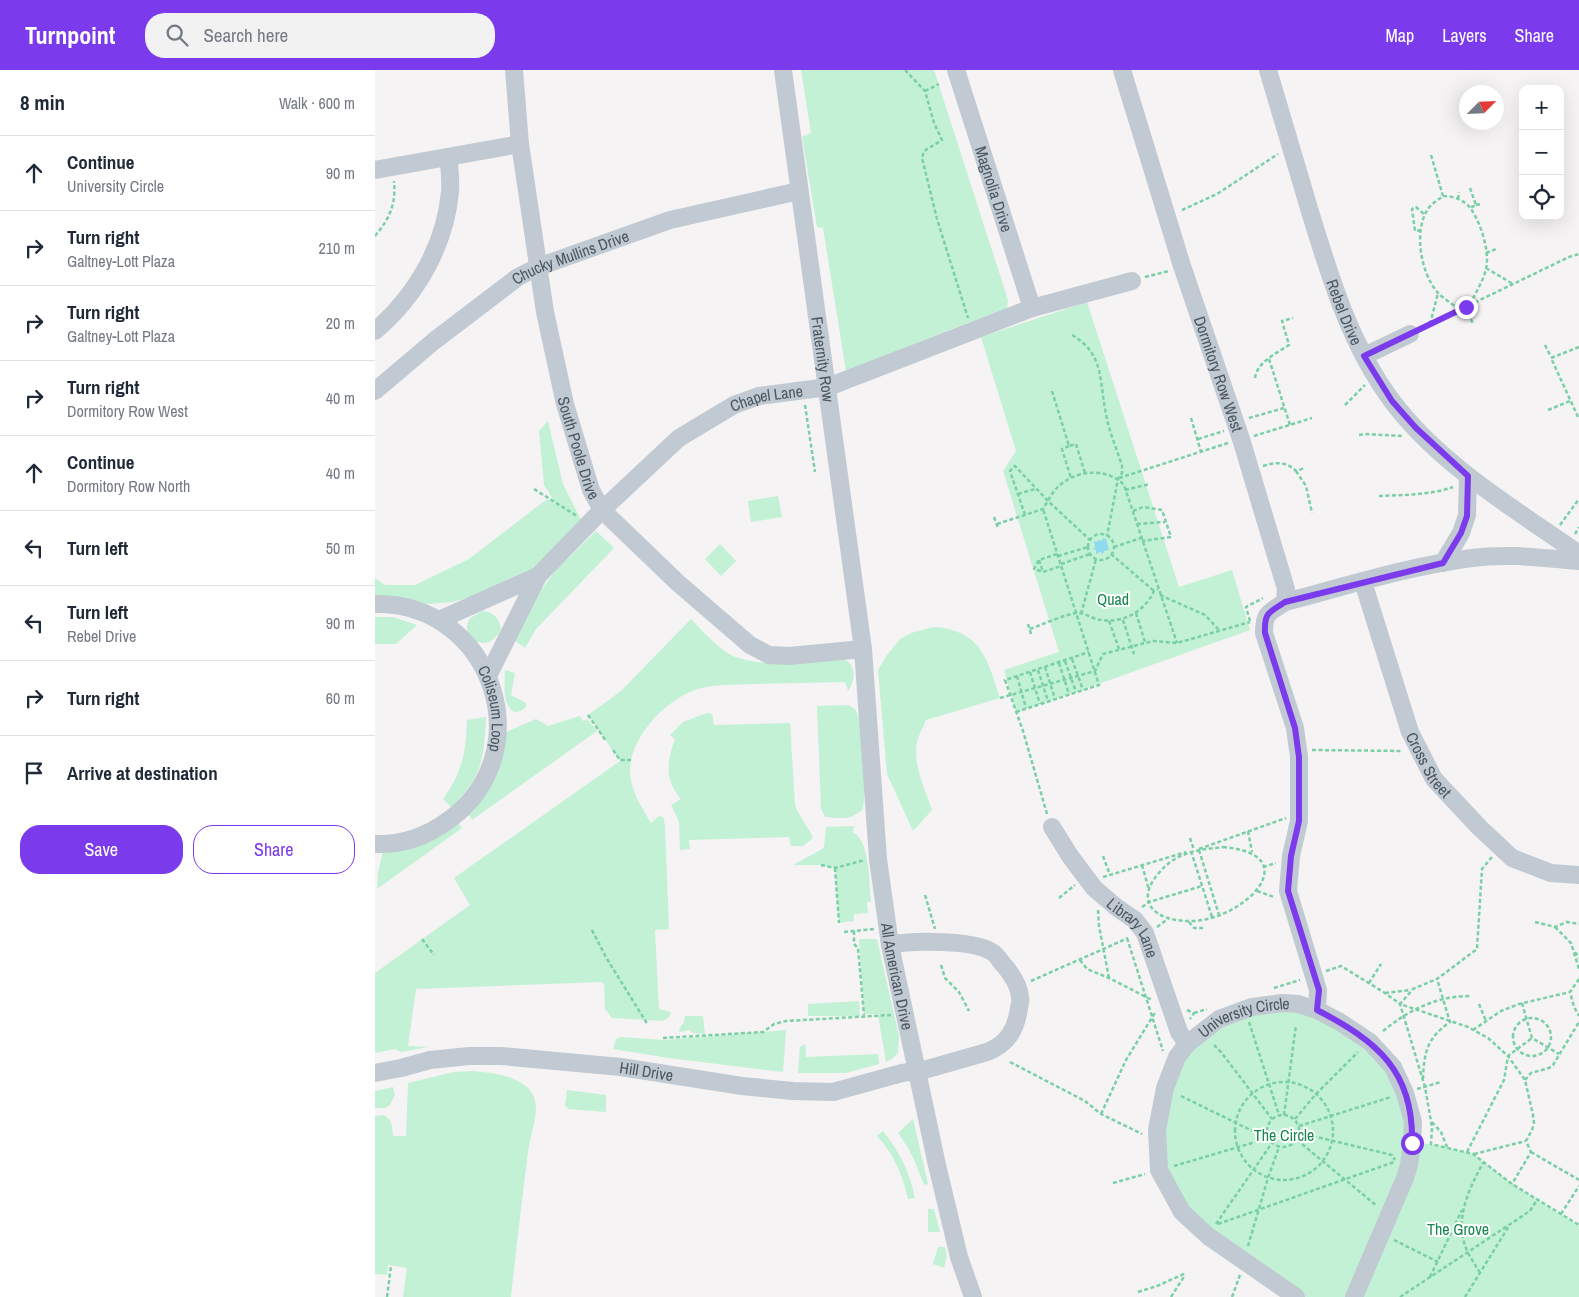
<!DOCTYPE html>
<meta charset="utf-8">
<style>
:root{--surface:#fff;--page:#f2f2f3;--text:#1f2937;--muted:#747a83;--line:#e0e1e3;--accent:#7c3aed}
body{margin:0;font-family:"Archivo Narrow",sans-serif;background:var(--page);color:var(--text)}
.controls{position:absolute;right:15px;top:15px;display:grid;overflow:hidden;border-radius:10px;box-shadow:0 5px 20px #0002}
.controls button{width:45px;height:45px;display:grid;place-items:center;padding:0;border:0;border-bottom:1px solid var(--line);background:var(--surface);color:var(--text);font:25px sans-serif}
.compass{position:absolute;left:1084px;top:15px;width:45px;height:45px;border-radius:50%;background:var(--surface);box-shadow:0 5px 20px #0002;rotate:66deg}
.stop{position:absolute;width:15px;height:15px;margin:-11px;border:4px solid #7c3aed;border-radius:50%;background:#fff}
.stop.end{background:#7c3aed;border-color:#fff;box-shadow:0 1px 5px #0008}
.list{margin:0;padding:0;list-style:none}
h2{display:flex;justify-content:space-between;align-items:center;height:65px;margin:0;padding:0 20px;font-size:21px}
h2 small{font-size:16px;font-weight:400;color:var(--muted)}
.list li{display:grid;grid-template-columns:32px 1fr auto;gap:15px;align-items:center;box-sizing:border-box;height:75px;padding:0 20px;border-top:1px solid var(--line)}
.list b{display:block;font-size:19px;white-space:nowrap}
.list p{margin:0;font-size:16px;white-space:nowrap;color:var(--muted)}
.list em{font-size:16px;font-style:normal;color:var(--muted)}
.actions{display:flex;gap:10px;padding:15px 20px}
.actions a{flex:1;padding:11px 0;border:1px solid var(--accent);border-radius:20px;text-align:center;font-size:18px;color:var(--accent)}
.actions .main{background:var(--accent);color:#fff}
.icon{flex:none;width:28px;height:28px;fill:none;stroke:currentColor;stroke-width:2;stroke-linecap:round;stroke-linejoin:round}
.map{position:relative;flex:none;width:1204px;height:1227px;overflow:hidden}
header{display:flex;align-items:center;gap:30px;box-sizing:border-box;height:70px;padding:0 25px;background:var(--accent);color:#fff}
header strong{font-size:24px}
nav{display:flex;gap:28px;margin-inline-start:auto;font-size:18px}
.search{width:350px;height:45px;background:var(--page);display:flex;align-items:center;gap:12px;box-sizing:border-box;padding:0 18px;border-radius:20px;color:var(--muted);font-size:19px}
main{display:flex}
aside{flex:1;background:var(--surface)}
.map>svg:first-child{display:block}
.green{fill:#c3f1d5}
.water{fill:#90daee}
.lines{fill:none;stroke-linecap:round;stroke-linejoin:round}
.path{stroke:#7ad0a6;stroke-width:2.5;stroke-dasharray:4 2.5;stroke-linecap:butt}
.minor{stroke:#c1cad2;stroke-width:18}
.route{stroke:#7c3aed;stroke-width:6}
.labels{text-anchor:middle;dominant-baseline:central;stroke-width:4;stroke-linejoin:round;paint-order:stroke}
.street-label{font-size:16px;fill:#4a5661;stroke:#fff}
.park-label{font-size:16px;fill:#17864f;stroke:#fff}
</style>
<header>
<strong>Turnpoint</strong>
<div class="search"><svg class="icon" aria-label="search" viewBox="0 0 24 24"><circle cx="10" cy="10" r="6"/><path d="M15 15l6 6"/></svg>Search here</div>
<nav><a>Map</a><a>Layers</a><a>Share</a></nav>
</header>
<main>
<aside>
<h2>8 min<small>Walk · 600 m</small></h2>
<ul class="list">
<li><svg class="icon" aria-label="ahead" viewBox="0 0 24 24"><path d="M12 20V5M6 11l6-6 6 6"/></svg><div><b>Continue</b><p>University Circle</p></div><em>90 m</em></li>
<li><svg class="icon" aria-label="right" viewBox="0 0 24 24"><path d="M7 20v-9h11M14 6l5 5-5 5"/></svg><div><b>Turn right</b><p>Galtney-Lott Plaza</p></div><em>210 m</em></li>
<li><svg class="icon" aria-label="right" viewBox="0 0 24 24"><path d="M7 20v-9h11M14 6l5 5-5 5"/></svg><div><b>Turn right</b><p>Galtney-Lott Plaza</p></div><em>20 m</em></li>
<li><svg class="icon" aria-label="right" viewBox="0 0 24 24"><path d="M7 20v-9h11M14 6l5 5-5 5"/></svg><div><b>Turn right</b><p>Dormitory Row West</p></div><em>40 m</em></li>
<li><svg class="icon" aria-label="ahead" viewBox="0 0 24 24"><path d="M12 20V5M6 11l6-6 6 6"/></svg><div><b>Continue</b><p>Dormitory Row North</p></div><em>40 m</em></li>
<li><svg class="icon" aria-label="left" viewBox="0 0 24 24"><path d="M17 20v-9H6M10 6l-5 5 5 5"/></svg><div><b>Turn left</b></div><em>50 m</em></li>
<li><svg class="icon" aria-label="left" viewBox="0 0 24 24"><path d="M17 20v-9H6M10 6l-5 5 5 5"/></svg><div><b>Turn left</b><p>Rebel Drive</p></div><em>90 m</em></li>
<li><svg class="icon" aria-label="right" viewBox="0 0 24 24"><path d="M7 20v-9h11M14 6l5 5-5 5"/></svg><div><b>Turn right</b></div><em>60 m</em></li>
<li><svg class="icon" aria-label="arrive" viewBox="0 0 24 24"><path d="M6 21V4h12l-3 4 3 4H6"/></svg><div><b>Arrive at destination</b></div></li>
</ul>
<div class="actions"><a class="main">Save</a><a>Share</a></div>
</aside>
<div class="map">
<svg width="1204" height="1227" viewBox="0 0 1204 1227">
<rect width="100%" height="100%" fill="#f5f3f3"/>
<path class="green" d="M426,0h133l74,230 -1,9c-55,18 -107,42 -161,62l-23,-143 -6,-1 -15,-90 9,-4z
M712,232l92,285 53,-17 18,60 -174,62 -60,20 -12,-42 55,-18 -56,-181 13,-20 -35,-114z
M173,351l15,63 17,34 9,5 -51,53 -85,26 -27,2 -43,-7 -8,1v-20l10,7h30l54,-26 78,-60 9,5 -12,-19 -5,-54z
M403,426l4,21 -31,5 -3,-21z
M221,461l18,17 -78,81 -11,19 -11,-8 21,-42 21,-28z
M345,474l16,17 -15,15 -16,-17z
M107,541c12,1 17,7 19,18 -13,28 -42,8 -32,-9 3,-4 9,-6 13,-9z
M0,547h18l24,8 -21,19h-21z
M316,549c12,12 25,28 40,36 15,8 52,10 69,8 9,-1 34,-5 42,-4 15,4 14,22 6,32l-3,-9c-30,1 -61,1 -91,2 -18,1 -37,0 -53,4 -32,8 -71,48 -71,82 0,20 11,36 21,53l8,-7 4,1 2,8 4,104 -14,1 4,79 12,3 -2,5 -6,4 -51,-3 -7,-9 -1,-25 -4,-2 -184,7 -8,57 20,1 -26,5 -7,-3 -20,4v-80l95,-68 -16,-27 166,-117 -32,-46 33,-24z
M558,557c48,3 54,31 67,71l-74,22c-2,6 -6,12 -8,18 -7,23 7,51 14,72l-19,21 -26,-57 -9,-104 9,-15 13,-16 11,-6z
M130,600l10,3 -4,22 15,8v4l-5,4 -7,1c-13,-10 -9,-27 -9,-42z
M473,635l7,4c9,14 11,82 8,100 -13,12 -22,9 -38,8l-4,-8 -4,-103z
M332,643l5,1 2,11 76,-2 5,82c4,12 13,21 18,33l-10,8h-12l-2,-9 -100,3 1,9 -10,1 -1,-28 -8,-17 10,-6c-17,-20 -14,-37 -6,-60l-5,-4 13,-13z
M205,646l3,5 4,-2 10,12 -125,89 -3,-5 3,-5c23,-27 29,-43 34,-78l30,-13 12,7z
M111,647c-1,17 -1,35 -7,51 -5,15 -17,28 -27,40l-9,-9c19,-27 23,-45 24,-79z
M84,754l3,4 -85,61 1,-17 5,-21c33,-1 48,-9 76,-27z
M479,756l-1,7c17,6 16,52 18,69h-4l1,11 -14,1v7l-15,2 -4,-55 -14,-3h-28l31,-17 2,-21z
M484,869h18l22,97 -1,17 -6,6 -6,3 -8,-47 5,-1h-19z
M484,931l1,15h-52v-12z
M923,934l95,63 19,76 19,1 42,10 39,30 67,42v71h-283l-88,-61 -49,-66 18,-113 42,-38z
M310,946h18l2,18 -12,-1 -4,-3 -9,2 -1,-3 5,-7z
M411,960l-3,42 -114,-14 -56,-9 3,-10 5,-2 43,3z
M430,974l1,13 72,-3 1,10 -33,9h-48l2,-26z
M96,1001c19,1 53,5 62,24 2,4 3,11 3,15 -1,14 -6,28 -8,42 -6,48 -12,97 -17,145h-108l4,-29 -19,-3 -1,10 -12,-1v-158l9,-1c9,5 8,12 9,21h13l2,-53 46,-11z
M18,1017l2,8 -5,10 -5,3h-10v-17z
M192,1020l39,5v17l-38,-3 -3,-4z
M538,1049l15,65 -4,1c-7,-20 -14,-36 -26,-52z
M508,1061c16,20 27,41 32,67l-7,1c-5,-23 -14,-45 -31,-63z
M553,1139h6l6,23h-12z
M563,1177h7l2,8 -3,13 -11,-4z"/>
<path class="water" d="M729,468l2,1 3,11 -5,1 -1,3 -3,-2 -3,2 -1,-1v-3l-3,-1 2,-2 -1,-5 1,-1 2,1 2,-2 2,1z"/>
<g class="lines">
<path class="path" d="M530,0l20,21 9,32 8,17 -18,11 -2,7 15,61 31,99
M550,21l14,-7
M1056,85l12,41
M1095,118l6,17 -6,3
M1083,129l1,-7
M1101,135l5,-1
M807,140l35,-16 61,-40
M1046,160l-6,1 -3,-22 4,-2 9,8
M0,166c15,-18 21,-32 19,-55
M1111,183l10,-4
M1111,198l27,16
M770,207l24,-6
M1091,237l7,17
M1084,240c-6,-6 -15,-11 -21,-17 -17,-19 -25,-62 -10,-84 4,-6 10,-9 15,-13 10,0 22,4 28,13 10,15 19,42 15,60 -3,13 -11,24 -16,36
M1055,254l8,-31
M1047,258l147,-71 10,-3
M697,265c33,19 27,47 34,79 3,18 11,35 16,52v7l-4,6 -11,57
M1170,275l6,12
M1204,277l-28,11 28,61
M894,289l21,66
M880,308c2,-16 22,-25 34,-33l-7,-24 11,-3
M677,321l17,55 7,-2 9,29
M430,335l10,67
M970,335l20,-20
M1173,340l22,-9
M816,348l10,34
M874,348l35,-10
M984,365l5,-1 39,2
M879,366l58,-18
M823,369l26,-8
M694,376l-7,3 9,29
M888,396c13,-4 23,-5 33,5l9,-3
M921,401l10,15 6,27
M744,408l109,-35
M159,419l43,27
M750,420l25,-6
M643,424l17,-5
M1004,426c24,-1 52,-1 74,-9
M758,441l10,-4 19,3 9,27 -29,4
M650,445l-15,-44 5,-5 33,35 42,39
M619,447l4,11
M622,454l46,-15c5,-8 9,-17 16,-23 17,-16 48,-19 65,-1l53,158
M762,454l28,-2
M1185,455l19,-26
M1200,464l4,-7
M713 477a13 13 0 1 1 26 0a13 13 0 1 1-26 0Z
M739,477l27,-9
M682,484l-18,6 -5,9 9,3 18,-6
M736,484l43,37
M683,486l30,-9
M664,490l4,12
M686,494l29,-10
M785,525l45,20 15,16
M761,543l9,29
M706,544l15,-55
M748,550l11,34
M734,551l10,28
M875,551l-4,-14 17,-9
M653,554l3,10
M655,559c11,-4 38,-16 48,-16 6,0 12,4 18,6 24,6 48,-6 58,-28l4,-2
M697,589l11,31
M690,591l11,31
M684,593l10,31
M670,597l10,32
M663,600l10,31
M655,602l10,32
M642,606l9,32
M625,628l95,-27 8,-17 50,-13 24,2 73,-21
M641,642l83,-27 -56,-176
M213,645l18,26
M238,680l7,10h11
M937,680l90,1
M672,744l-24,-83 -18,-51 84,-28
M873,761l4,21
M815,768l4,12
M848,777c88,8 17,77 -36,74 -31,-1 -53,-18 -29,-47 5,-6 10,-11 17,-15 15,-9 31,-10 48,-12z
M824,779l87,-31
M824,780l20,65
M816,781l21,66
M728,786l7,19
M1117,787l-10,12 -5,80 -40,30 -24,10 -13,15 68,23 20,11 20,18 17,24 8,35 1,8 -2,7 -6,11 5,11 -19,32
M446,795l14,3 30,-8
M767,795l7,25
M888,797l13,-4
M460,798l4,55
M728,807l83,-25
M882,821l17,6
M550,825l10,34
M684,828l16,-13
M767,837l7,-5 53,-16
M723,840l1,16 10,52
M814,852l5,6h9
M1160,852l20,5 12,-5 12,2
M782,857l11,-8
M1180,857l16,16 8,26
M217,860l15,29 41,66
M479,861v13l4,4 6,67
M469,862l30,-3
M752,868l36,113
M47,869l12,16
M1200,882l4,6
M705,890l7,9 22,9 43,22
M566,895l4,13 14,14 10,19
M951,901l15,-5 44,27 15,11 25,83 7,40 -1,17 42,10 39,30 67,41
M1204,909l-9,13 4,15 5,9
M656,911l97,-43
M994,913l12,-19
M899,918l26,-8
M1010,923l26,-3
M1147,933l10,35 27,16
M1104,934l7,17
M812,940l7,3 -4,6
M819,943l13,-4
M1138 967a19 19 0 1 1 38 0a19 19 0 1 1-38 0Z
M874,952l30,93
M1098,960l28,-19 18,-7 51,-12
M1008,961c26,-21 53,-35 88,-35
M288,968l100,-6 11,-8 12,-3 105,-6
M839,975l7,7 51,67
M635,992l75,39 16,13 41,20
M1048,1009c1,-27 4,-41 27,-57l-13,-43
M1150,1010l6,-7 18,-5 4,-3 26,-43
M860 1061a49 49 0 1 1 98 0a49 49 0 1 1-98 0Z
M1042,1019l24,-7
M806,1026l86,42
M726,1044l25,-54 30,-49
M892 1061a16 16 0 1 1 32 0a16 16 0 1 1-32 0Z
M909,1045l12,-90
M920,1049l21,-25 42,-42
M1057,1052l9,10 6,15
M924,1056l92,-29
M925,1063l92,22 3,5
M922,1070l80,66
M1092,1082l37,-72 4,-24 24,-18
M1156,1082l48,28
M1099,1084l52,-13
M799,1096l95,-28
M738,1113l32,-9
M1186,1144l18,-28
M841,1154l56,-81
M843,1154l176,-62
M1019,1170l44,22
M873,1176l20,-68 11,-31
M1105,1203c-4,-7 -8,-13 -12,-20 -15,-32 0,-62 15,-90
M1055,1207l32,-67
M763,1222l19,-6 29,-13
M12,1227l4,-31
M796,1227l14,-22
M857,1227l8,-22
M1025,1227l130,-86 7,-11
M1090,1227l44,-71"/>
<g class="minor">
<path id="s1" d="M139,0l6,74 25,168 20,92 26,86 11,20 76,73 72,62 19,10 20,1 74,-7"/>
<path id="s2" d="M408,0l80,579 15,210 12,86 47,220 22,92 14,40"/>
<path id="s3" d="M581,0l76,238"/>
<path id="s4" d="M747,0l60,196 59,173 45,150 -1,13"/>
<path id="s5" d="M893,0c14,48 29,97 43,145 20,65 40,131 81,186 48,64 123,108 187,153"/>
<path d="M0,100l145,-26"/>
<path d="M0,261c41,-35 70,-85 75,-139 1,-12 -1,-24 -1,-35"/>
<path d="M989,286l46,-22"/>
<path id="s6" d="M0,321l59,-50 84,-64 20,-10 132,-47 129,-29"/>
<path d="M1068,493l18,-30 6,-18 1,-39"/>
<path id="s7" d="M163,506l64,-66 77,-72 55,-33 25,-9 69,-9 204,-79 100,-27"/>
<path id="s8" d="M988,512l47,150 24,47 45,48 33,31 39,15 28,2"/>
<path id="s9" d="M0,534c118,-2 169,151 71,218 -21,15 -45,23 -71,22"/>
<path d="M64,550l99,-44 -50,100"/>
<path id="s10" d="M677,757l18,29 24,32 22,19 19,13 10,13 34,99 8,12"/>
<path d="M942,940l1,-20 -30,-99 3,-35 8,-35v-64l-4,-29 -31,-95c0,-21 5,-20 21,-31 62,-16 124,-36 187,-44 35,-5 72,0 107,3"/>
<path id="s11" d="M0,1003l26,-5 29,-8 39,-4h32l120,11 121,19 51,5 40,1 69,-19 22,-3 63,-18c21,-8 29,-23 32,-44 1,-4 2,-8 1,-11 -1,-13 -10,-25 -18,-34 -3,-4 -6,-9 -10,-11 -17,-12 -82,-12 -102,-7"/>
<path id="s12" d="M921,1227l-88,-61 -26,-24 -23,-42 -2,-40 8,-42 12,-31 10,-13 32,-25 33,-12 31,-4 15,1 19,6 23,12 30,20 23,25 12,26 8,29 -1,21 -3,22 -4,13 -51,119"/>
</g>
</g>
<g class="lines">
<path class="route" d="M1037,1073c2,-72 -35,-102 -95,-133l2,-20 -31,-99 3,-35 8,-35v-64l-4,-29 -30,-95c-1,-21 4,-20 20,-31l158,-39 18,-30 6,-17 1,-40 -52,-48 -24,-27 -28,-45 102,-49"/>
</g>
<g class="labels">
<g class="street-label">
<text stroke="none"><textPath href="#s3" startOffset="125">Magnolia Drive</textPath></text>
<text stroke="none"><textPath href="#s6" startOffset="239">Chucky Mullins Drive</textPath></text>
<text stroke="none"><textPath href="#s5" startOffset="254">Rebel Drive</textPath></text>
<text stroke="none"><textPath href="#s2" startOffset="292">Fraternity Row</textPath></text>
<text stroke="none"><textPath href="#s4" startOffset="319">Dormitory Row West</textPath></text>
<text stroke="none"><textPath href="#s7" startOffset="295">Chapel Lane</textPath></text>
<text stroke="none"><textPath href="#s1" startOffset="384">South Poole Drive</textPath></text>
<text stroke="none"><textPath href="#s9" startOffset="175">Coliseum Loop</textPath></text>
<text stroke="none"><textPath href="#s8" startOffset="195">Cross Street</textPath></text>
<text stroke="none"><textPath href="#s10" startOffset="131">Library Lane</textPath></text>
<text stroke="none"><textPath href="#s2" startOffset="914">All American Drive</textPath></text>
<text stroke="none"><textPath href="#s12" startOffset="388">University Circle</textPath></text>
<text stroke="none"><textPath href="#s11" startOffset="274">Hill Drive</textPath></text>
</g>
<g class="park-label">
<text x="738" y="529">Quad</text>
<text x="909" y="1065">The Circle</text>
<text x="1083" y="1159">The Grove</text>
</g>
</g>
</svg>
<div class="controls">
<button>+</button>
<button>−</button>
<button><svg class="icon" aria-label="locate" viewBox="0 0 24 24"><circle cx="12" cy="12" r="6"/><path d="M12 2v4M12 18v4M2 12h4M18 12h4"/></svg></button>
</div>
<svg class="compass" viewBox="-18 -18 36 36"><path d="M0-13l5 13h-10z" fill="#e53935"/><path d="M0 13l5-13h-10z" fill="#747a83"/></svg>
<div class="stop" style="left:1037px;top:1073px"></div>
<div class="stop end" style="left:1091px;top:237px"></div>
</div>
</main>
